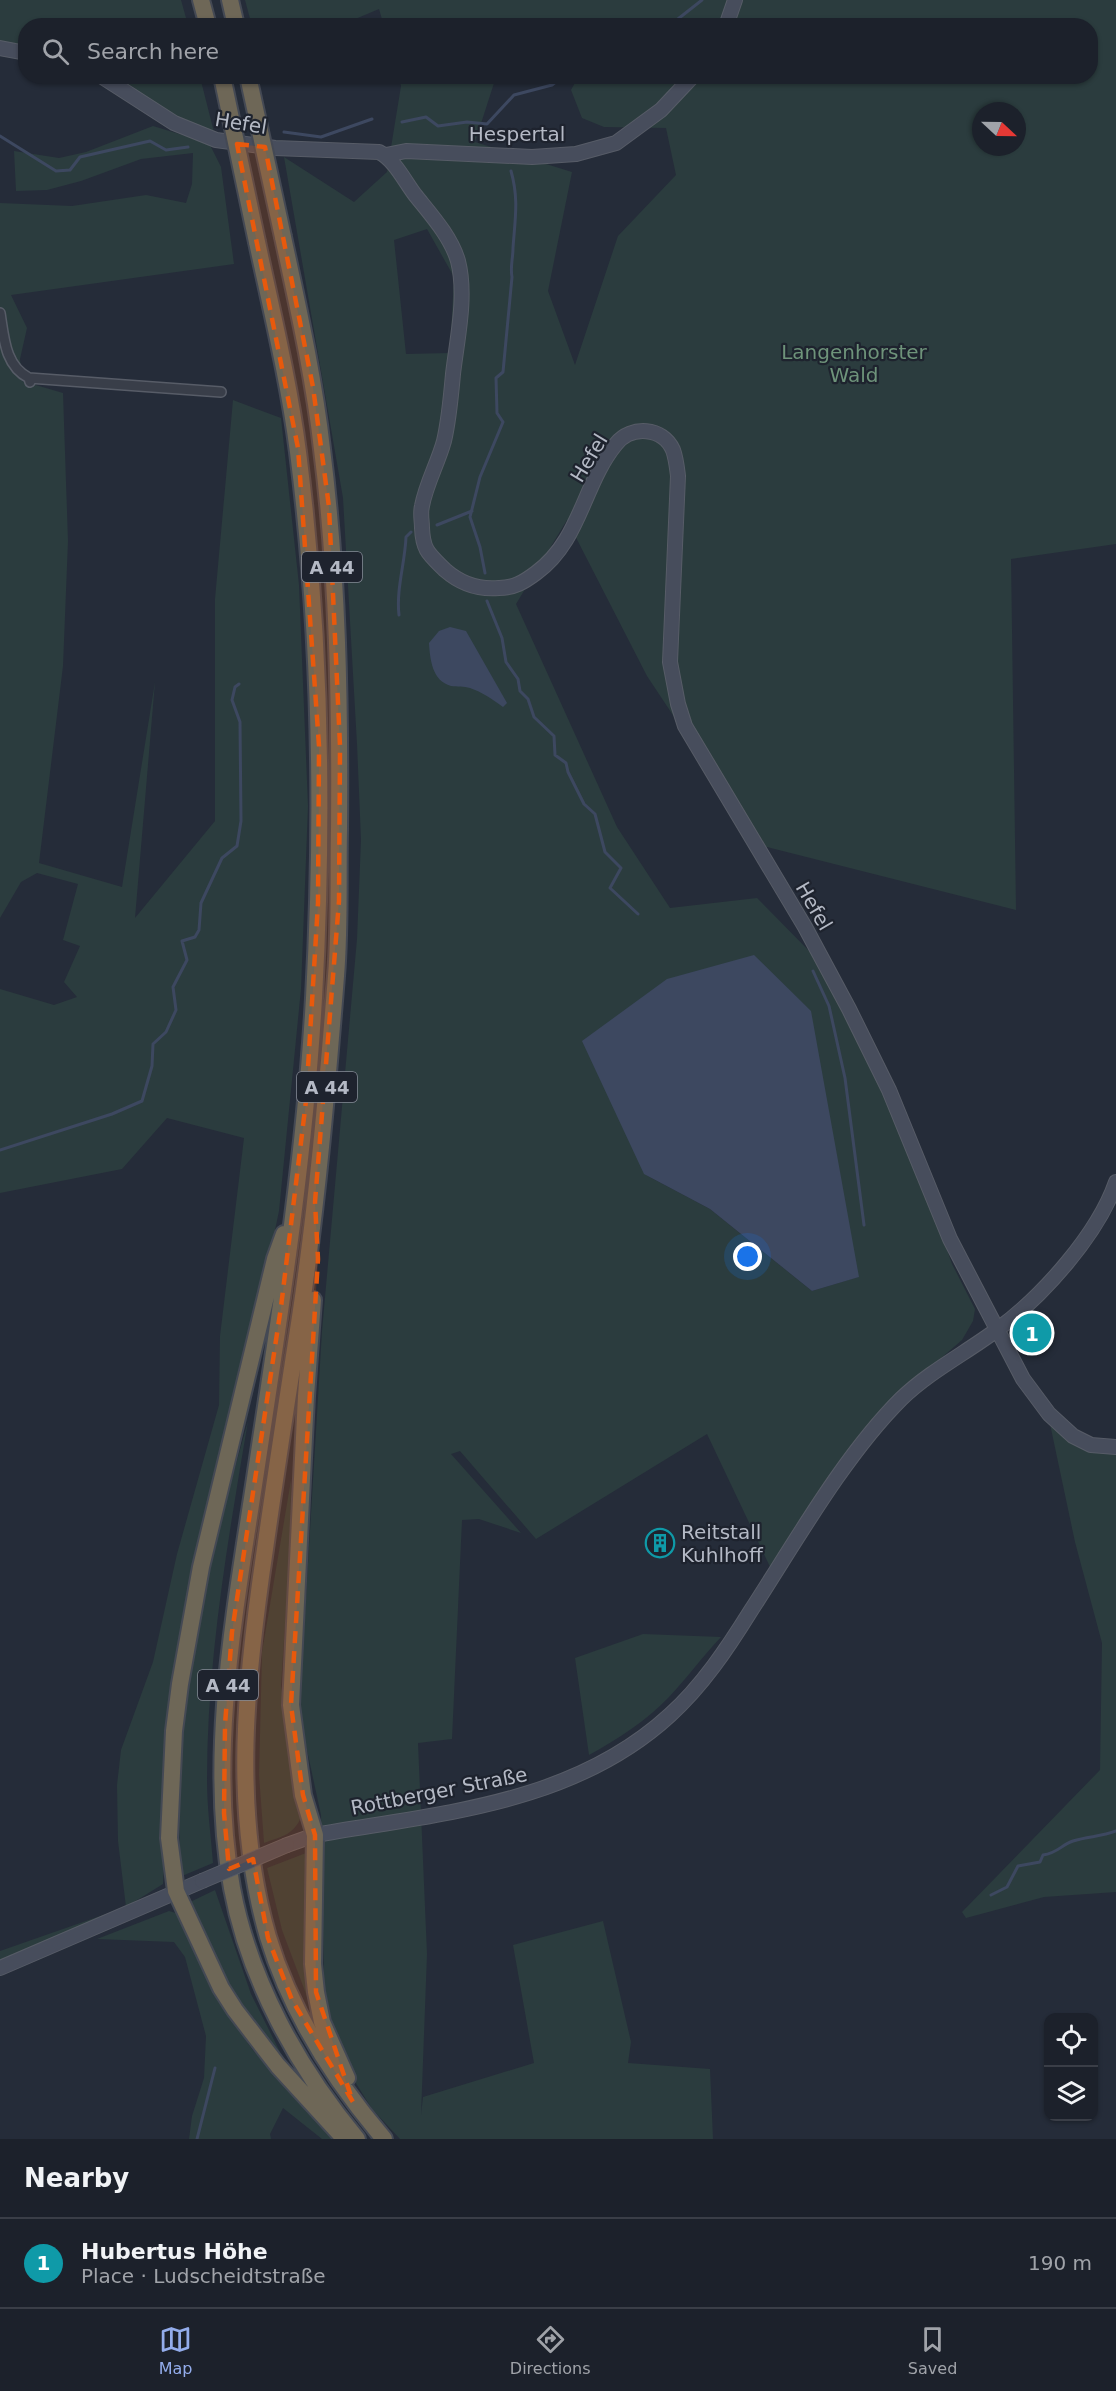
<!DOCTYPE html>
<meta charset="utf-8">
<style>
:root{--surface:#1c212b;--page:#292e37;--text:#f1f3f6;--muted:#a0a3a9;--line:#3a3e47;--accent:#93aceb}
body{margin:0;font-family:"DejaVu Sans",sans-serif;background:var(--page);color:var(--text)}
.controls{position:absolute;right:18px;bottom:18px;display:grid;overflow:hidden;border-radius:12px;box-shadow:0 2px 4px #0004}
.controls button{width:54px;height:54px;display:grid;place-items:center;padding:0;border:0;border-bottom:2px solid var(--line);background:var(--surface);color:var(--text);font:30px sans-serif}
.compass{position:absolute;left:972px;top:102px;width:54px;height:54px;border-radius:50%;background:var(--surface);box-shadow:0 2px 4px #0004;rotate:112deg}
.you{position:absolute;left:748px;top:1257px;width:21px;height:21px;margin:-15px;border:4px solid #fff;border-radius:50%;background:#1a73e8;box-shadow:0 0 0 9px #1a73e833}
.badge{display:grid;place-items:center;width:39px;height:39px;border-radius:50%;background:var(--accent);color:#fff;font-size:20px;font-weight:700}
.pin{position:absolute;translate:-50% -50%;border:3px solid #fff;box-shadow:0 2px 6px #0006}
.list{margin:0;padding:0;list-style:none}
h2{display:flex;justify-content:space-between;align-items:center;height:78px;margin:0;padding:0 24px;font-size:26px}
h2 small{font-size:20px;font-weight:400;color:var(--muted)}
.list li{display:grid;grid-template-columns:39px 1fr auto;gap:18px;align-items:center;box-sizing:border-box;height:90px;padding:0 24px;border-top:2px solid var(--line)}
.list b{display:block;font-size:22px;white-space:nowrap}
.list p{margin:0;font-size:20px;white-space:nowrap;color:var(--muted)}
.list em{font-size:20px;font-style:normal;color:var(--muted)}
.icon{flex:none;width:33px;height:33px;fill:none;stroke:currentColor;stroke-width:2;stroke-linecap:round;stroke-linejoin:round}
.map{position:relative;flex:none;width:1116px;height:2139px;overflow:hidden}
.search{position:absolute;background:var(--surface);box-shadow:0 2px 4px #0004;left:18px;right:18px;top:18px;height:66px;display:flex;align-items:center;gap:15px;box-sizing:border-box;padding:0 21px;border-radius:24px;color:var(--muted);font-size:22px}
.sheet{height:168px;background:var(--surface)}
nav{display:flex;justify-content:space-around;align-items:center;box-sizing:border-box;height:84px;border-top:2px solid var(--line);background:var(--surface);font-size:16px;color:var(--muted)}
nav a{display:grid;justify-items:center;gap:3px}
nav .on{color:var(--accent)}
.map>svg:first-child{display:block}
.green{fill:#2b3c3e;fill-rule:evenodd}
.water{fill:#3d4860}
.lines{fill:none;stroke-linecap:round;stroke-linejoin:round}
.stream{stroke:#3d4860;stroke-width:3}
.street-casing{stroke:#575c67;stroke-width:12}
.secondary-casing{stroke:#575c67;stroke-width:16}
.highway-casing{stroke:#444954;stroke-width:20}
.street{stroke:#393e49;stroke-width:9}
.secondary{stroke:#474d5c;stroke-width:14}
.highway{stroke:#6e6757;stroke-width:16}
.secondary-bridge-casing{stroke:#575c67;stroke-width:16;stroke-linecap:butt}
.highway-bridge-casing{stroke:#444954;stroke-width:20;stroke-linecap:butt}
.secondary-bridge{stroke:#474d5c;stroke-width:14}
.highway-bridge{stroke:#6e6757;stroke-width:16}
.marked{fill:#e8590c;fill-opacity:0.2;stroke:#e8590c;stroke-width:4.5;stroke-dasharray:12 8;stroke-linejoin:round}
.labels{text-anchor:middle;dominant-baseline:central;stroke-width:4.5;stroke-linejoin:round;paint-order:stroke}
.shield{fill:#1e232e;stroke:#878c98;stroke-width:1.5}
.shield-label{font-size:18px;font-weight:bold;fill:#b4b9c5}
.street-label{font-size:20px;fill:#b4b9c5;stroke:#1e232e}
.park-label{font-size:20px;fill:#6e937a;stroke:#1e232e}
.poi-label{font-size:20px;fill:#b4b9c5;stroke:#1e232e;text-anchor:start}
</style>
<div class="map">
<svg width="1116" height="2139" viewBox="0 0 1116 2139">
<rect width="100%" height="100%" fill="#252c39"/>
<path class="green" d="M0,0h181l7,25 -162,1 -1,27 -25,-5z
M245,0h871v544l-105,15 5,351 -257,-65 -112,-169 -80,-156 -51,84 101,223 53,81 87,-10 61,62 82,167 35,88 17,49 23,45 -2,12 -11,19 -66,57 -124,174 -65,-137 -171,105 -76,-88 -9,3 70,79 -42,-14 -17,1 -10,219 -34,4 9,211 -6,161 2,-18 111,-34 -21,-118 90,-24 28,121 -3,21 82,6 3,70h-313l-28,-30 -33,-53 -15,-72 -3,-169 -22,-102 23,-382 35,-392 4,-99 -4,-96 -14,-246 -59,-341 70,45 33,-30 14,-86 -2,-9h18l6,6 8,-6h65l-21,65 97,30 -24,119 27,74 43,-129 58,-61 -10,-47 -62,-1 -22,-9 -11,-28 7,-13 512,-1v-50h-507l-41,-8 -12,7 -146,1 -5,-17 -38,16 -89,1zM981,111h36v36h-36zM427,229l27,48 -4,76 -44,1 -12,-114zM644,1174l214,103 -46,14 -102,-82z
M101,77h99l16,63z
M153,126l56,17 12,24 13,97 -223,31 16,33 -7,31 2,22 41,12 5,148 -5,125 -24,197 83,24 33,-205 -20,236 80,-97v-222l18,-199 48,18 18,167 9,221 -7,183 -22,222 -109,519 -7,154 -37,23 -126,56v-12l126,-44 -8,-66 -1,-56 4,-35 32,-88 24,-108 42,-149 1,-69 24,-198 -77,-20 -45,51 -122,24v-204l54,16 23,-8 -13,-15 16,-36 -17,-6 15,-56 -41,-11 -16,9 -21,36v-715l72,3 74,-11 40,8 6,-19 1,-31 -52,6 -60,22 -34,9 -31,1 -2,-40 45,7 27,-6z
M248,1421c-20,119 -41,238 -41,359 0,28 4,56 6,83l-31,13c-15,-157 24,-306 66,-455z
M1050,1424l66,27v441l-72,5 -78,21 -4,-6 138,-142 2,-127 -27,-101z
M291,1480l-1,68 -9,138 21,129c-8,20 -19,21 -38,28l-5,-68 3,-123z
M643,1634l78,3c-18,19 -34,41 -52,60 -23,24 -51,42 -80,58l-14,-97z
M306,1853l3,8 3,149 -30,-80 -15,-62z
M215,1890l36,104 37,74 -32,-40 -36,-54 -32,-71z
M169,1911l7,2 48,95 28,41 80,90h-10l-39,-31 -13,26 1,5h-82l3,-23 12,-38 2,-42 -21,-79 -11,-15 -77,-3z"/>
<path class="water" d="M450,627l16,4 41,72 -4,4c-11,-8 -21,-15 -33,-19 -6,-2 -13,-1 -19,-2 -19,-5 -21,-27 -22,-43l10,-12z
M754,955l57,56 48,266 -47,14 -102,-82 -66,-35 -62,-133 85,-62z"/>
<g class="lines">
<path class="stream" d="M669,26l33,-26
M402,122l24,-5 12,9 29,-4 20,2 27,-29 38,-10 11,-9
M284,132l37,5 51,-18
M0,136l56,35 14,-1 10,-13 70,-16 16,9 22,-3
M437,525l35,-14
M485,573l-5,-26 -10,-30 10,-40 23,-55 -6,-9 -1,-35 7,-6 9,-95c-2,-11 1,-18 1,-29 2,-29 6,-49 -2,-77
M487,601l15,37 4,24 12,17 2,12 8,8 6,18 20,19 1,19 11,8 2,9 16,32 11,10 10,38 16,16 -11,20 28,26
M399,615c-3,-26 6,-52 7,-78l5,-5
M813,971l16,35 16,72 19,147
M0,1150l112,-36 30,-13 10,-35 1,-22 13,-12 10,-22 -3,-23 14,-27 -5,-19 13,-4 4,-7 2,-27 21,-45 15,-12 4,-25 -1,-99 -8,-22 3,-13 4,-3
M991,1895l16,-8 11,-21 22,-4 3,-7c15,-2 18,-10 30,-14 15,-5 28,-4 43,-10
M197,2139l18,-71"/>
<g class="street-casing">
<path id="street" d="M0,313c4,25 5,53 29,65l1,4
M29,378l192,14"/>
</g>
<g class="secondary-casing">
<path id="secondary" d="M726,26l9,-26
M0,48l26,5
M101,76l73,47 42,17 59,8 104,4c16,8 26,30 37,44 16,20 35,41 42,65 9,35 -1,78 -5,113 -2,22 -4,46 -9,67 -6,22 -18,43 -22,65 -2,8 0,14 0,22 1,23 7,26 23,42 16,14 33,20 54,18 15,0 25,-6 37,-15 45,-33 47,-89 80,-129 15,-19 47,-17 57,6 3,8 4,18 5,26l-8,186 8,42 7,22 120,201 44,82 40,81 61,149 73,140 26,35 24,22 18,9 25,2
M386,155l20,-4 126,6 44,-3 40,-11 45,-33 32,-34
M287,1845l28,-10c124,-22 257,-30 355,-120 32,-29 57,-66 80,-103 45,-69 93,-155 151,-213 29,-28 65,-46 97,-70 45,-33 100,-95 118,-147
M0,1968l202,-87"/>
</g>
<g class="highway-casing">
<path id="highway" d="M201,0l7,26
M230,0l6,26
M283,237c15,70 31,141 39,212 16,126 18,254 17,381 -1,48 1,98 -3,146 -9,114 -19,228 -36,341 -12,77 -24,154 -35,232 -19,128 -34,261 3,388 23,76 65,142 116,202
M257,242c15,70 32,140 41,210 23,181 26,364 16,546 -9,159 -34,316 -58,474 -20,134 -49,281 -24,416 17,92 66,180 125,251
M284,1234l-9,25 -74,308 -21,117 -6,47 -5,107 7,53 45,97 14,22 43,56 63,69
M313,1300l-7,96 -15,309 12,90 12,40 -2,129 3,28 6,30 25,56"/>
</g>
<use href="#street" class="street"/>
<use href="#secondary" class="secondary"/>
<use href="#highway" class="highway"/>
<g class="secondary-bridge-casing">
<path id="secondary-bridge" d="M202,1881l85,-36"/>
</g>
<g class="highway-bridge-casing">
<path id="highway-bridge" d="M222,76l35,166
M248,76l35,161"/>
</g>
<use href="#secondary-bridge" class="secondary-bridge"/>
<use href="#highway-bridge" class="highway-bridge"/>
</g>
<path class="marked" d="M237,144l28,3 48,240 16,120 11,239 -1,155 -24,301 3,57 -27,446 12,90 12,40 1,157 37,110 -61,-102 -24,-62 -15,-79 -24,10 -5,-56 1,-88 7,-93 49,-325 25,-206 12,-198 1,-157 -21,-298z"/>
<defs>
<g id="building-ring" transform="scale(1.5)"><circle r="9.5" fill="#1e232e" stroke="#0f9aa8" stroke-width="1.5"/><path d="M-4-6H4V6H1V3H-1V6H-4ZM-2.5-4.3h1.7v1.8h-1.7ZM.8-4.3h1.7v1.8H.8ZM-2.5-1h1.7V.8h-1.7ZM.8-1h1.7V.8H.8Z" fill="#0f9aa8"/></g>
</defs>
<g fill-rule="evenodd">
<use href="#building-ring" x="660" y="1543"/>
</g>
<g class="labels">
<g class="shield">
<rect x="302" y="552" width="60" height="30" rx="4.5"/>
<rect x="297" y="1072" width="60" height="30" rx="4.5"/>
<rect x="198" y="1670" width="60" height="30" rx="4.5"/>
</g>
<g class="shield-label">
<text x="332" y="567">A 44</text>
<text x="327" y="1087">A 44</text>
<text x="228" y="1685">A 44</text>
</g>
<g class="street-label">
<text transform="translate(241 123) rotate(9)">Hefel</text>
<text x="517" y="134">Hespertal</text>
<text transform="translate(589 458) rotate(-59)">Hefel</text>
<text transform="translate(814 906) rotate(60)">Hefel</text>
<text transform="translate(439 1791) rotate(-11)">Rottberger Straße</text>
</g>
<g class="park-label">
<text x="854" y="352">Langenhorster<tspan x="854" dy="23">Wald</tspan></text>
</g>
<g class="poi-label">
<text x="681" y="1532">Reitstall<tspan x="681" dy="23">Kuhlhoff</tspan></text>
</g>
</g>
</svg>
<div class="controls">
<button><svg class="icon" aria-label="locate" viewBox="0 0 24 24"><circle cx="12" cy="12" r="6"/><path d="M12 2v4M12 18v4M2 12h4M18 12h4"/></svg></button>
<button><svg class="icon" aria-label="layers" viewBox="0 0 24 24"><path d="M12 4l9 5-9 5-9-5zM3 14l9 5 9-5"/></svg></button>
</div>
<svg class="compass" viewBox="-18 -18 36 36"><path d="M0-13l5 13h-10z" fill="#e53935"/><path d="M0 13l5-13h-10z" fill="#a0a3a9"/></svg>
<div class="you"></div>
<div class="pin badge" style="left:1032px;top:1333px;background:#0f9aa8">1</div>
<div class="search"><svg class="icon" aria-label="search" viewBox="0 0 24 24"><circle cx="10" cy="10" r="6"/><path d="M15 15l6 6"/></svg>Search here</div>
</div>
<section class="sheet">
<h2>Nearby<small></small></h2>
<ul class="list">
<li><span class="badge" style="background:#0f9aa8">1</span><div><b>Hubertus Höhe</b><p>Place · Ludscheidtstraße</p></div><em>190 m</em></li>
</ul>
</section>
<nav>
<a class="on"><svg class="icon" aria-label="map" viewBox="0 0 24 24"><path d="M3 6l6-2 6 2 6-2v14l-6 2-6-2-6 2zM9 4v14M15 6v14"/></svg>Map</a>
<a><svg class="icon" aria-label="directions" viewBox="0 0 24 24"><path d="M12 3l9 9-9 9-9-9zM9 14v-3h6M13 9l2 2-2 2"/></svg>Directions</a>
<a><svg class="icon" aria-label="saved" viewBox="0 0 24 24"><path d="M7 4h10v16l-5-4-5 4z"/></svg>Saved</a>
</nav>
